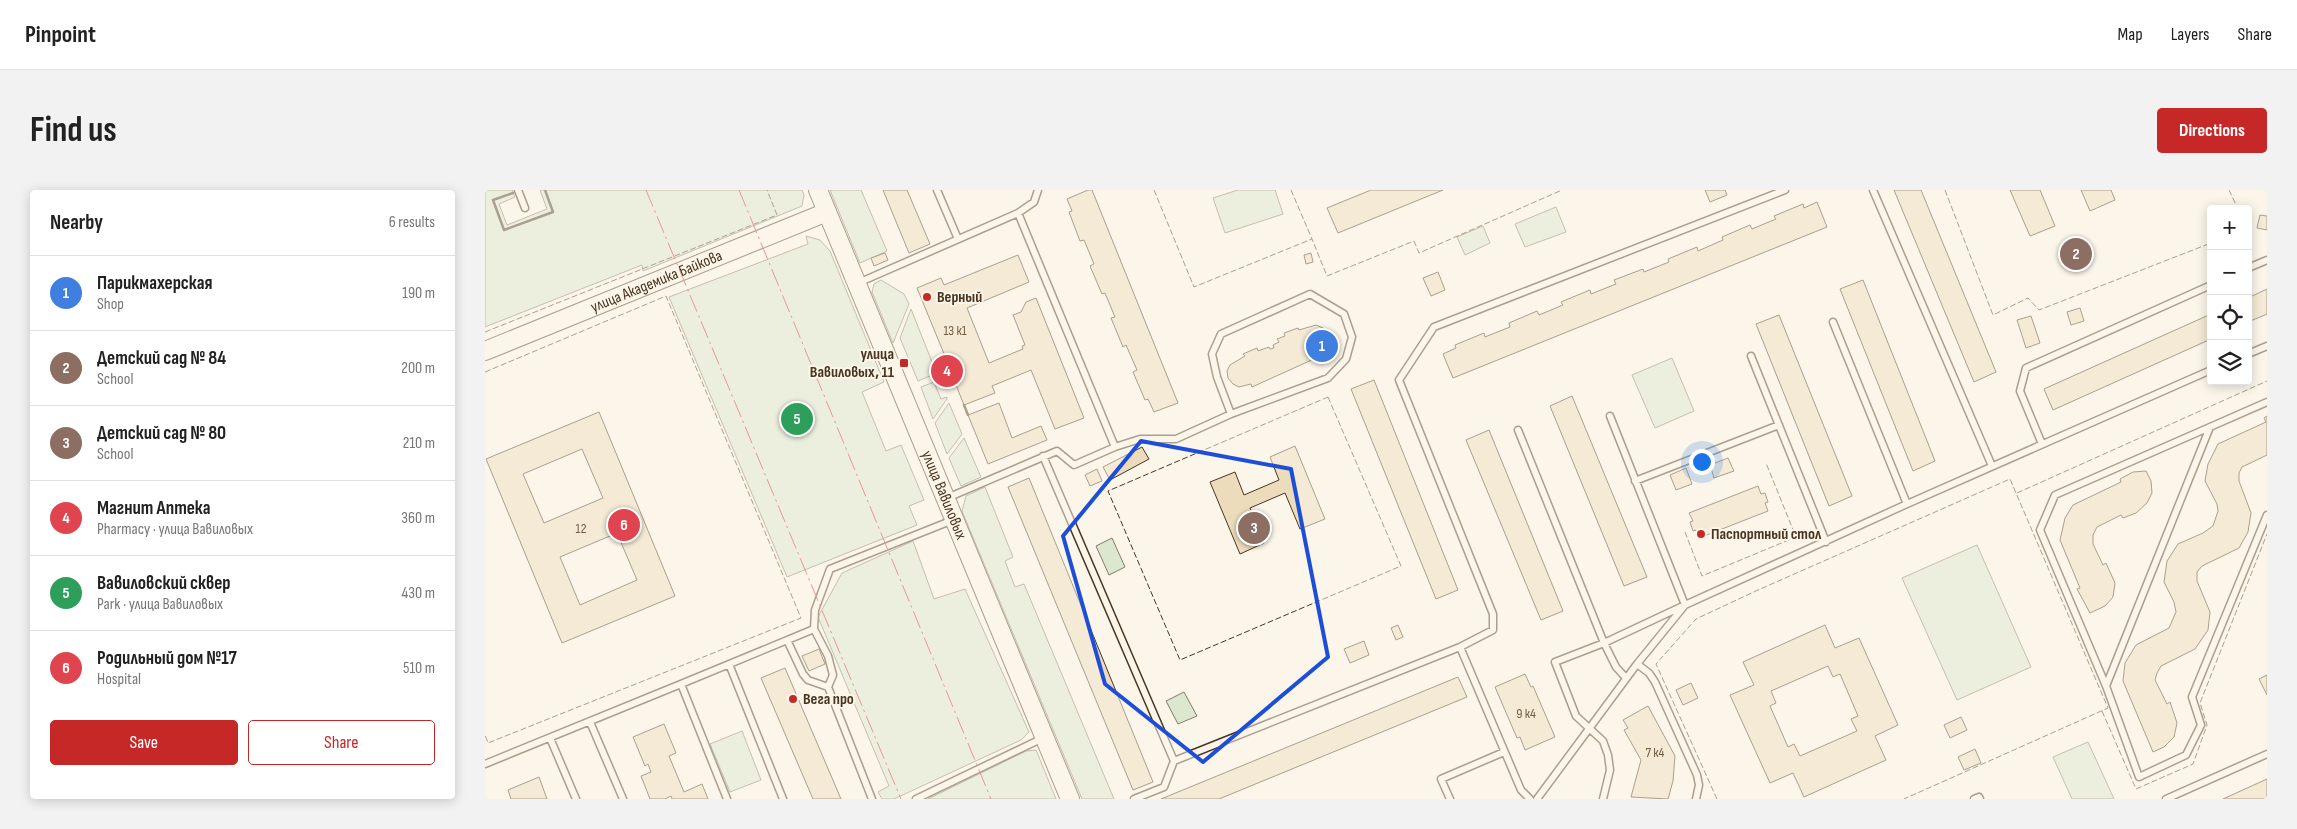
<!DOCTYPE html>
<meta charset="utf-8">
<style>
:root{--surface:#fff;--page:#f2f2f2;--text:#222;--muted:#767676;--line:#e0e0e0;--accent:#c62828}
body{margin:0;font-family:"Sofia Sans Condensed",sans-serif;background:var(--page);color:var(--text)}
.controls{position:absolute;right:15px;top:15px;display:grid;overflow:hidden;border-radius:5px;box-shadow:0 2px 12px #0003}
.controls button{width:45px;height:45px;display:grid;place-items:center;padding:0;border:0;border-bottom:1px solid var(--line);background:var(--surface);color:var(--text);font:25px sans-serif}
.you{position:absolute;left:1216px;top:271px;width:18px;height:18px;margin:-12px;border:4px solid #fff;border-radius:50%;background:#1a73e8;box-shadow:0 0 0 8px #1a73e833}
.badge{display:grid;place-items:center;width:32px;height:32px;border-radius:50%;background:var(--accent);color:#fff;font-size:16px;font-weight:700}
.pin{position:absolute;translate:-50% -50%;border:2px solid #fff;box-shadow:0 1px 5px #0006}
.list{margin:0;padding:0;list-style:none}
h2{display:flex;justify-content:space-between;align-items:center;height:65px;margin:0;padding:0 20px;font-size:21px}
h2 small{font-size:16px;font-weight:400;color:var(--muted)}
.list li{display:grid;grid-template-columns:32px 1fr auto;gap:15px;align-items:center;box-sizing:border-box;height:75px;padding:0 20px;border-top:1px solid var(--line)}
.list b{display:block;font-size:19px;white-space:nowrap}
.list p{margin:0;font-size:16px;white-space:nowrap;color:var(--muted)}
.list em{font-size:16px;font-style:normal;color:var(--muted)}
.actions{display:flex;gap:10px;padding:15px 20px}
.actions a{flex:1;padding:11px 0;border:1px solid var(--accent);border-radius:5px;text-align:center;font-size:18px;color:var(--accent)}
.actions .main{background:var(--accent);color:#fff}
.icon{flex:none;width:28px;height:28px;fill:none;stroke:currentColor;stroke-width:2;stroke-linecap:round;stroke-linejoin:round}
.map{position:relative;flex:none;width:1782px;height:609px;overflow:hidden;border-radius:5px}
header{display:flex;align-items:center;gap:30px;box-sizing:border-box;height:70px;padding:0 25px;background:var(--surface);border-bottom:1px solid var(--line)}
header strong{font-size:24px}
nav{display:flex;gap:28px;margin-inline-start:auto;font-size:18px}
.intro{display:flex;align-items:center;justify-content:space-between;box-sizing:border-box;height:120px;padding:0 30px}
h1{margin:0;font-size:35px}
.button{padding:12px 22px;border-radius:5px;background:var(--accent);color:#fff;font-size:18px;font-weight:700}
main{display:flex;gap:30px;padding:0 30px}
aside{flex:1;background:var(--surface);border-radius:5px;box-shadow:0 2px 12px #0003}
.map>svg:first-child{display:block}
.green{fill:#dce7d0;stroke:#887966}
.building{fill:#ecdcbc;stroke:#4a3520;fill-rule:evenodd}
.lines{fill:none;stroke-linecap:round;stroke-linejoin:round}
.lane-casing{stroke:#4a3520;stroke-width:9}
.secondary-casing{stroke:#4a3520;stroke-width:20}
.lane{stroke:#fbf6e9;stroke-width:6}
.secondary{stroke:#fbf6e9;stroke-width:18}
.fence{stroke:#4a3520;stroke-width:1;stroke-dasharray:6 2.5;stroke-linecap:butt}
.wall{stroke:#4a3520;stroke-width:2.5}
.power{stroke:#c62828;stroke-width:1;stroke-dasharray:18 4 2.5 4;stroke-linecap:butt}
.marked{fill:none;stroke:#1d4ed8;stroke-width:4;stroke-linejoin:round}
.poi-dot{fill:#c62828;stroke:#fbf6e9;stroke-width:2}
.labels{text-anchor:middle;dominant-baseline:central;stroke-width:4;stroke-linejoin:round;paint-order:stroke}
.number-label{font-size:14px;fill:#725f47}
.street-label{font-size:16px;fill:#4a3520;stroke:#fbf6e9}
.poi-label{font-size:16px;font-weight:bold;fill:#4a3520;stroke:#fbf6e9;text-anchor:start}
</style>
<header>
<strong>Pinpoint</strong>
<nav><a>Map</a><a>Layers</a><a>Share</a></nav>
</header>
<div class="intro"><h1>Find us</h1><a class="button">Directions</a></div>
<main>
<aside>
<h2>Nearby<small>6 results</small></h2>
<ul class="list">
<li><span class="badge" style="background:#3f7fe0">1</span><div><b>Парикмахерская</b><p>Shop</p></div><em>190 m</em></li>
<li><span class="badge" style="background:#8d6e63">2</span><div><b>Детский сад № 84</b><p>School</p></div><em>200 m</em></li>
<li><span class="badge" style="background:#8d6e63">3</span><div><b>Детский сад № 80</b><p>School</p></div><em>210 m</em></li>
<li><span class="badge" style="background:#e0444e">4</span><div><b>Магнит Аптека</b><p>Pharmacy · улица Вавиловых</p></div><em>360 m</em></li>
<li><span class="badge" style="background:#2e9e5b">5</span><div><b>Вавиловский сквер</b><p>Park · улица Вавиловых</p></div><em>430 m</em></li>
<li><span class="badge" style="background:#e0444e">6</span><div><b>Родильный дом №17</b><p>Hospital</p></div><em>510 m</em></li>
</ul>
<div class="actions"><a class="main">Save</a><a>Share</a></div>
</aside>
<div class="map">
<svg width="1782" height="609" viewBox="0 0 1782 609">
<rect width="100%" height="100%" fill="#fbf6e9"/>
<path class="green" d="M0,0h27l3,7 -16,7 8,21 40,-16 -7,-19h262l2,5 -2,11 -159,65 -1,-6 -157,62z
M345,0h31l26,61 -27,12z
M753,0h37l8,24 -58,19 -12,-35z
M1071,17l10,25 -41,15 -10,-23z
M998,36l7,17 -25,12 -8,-18z
M321,46l14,4 10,11 54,131 -22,10 24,59 15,-6 23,55 -15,6 8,19 -130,52 -118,-280 139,-53z
M396,90l23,14 5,10 -16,39 -21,-51 2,-8z
M426,119l23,58 -5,2 3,6 -14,6 -18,-43z
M1187,168l22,53 -39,17 -23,-53z
M449,192l7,17 6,-2v2l-14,20 -12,-32z
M464,213l13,31 -15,20 -12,-31z
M479,248l17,39 -20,9 -12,-28z
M500,297l28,70 -8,4 10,26 9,-3 90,215h-32l-120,-288 4,-15z
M627,348l13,29 -16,8 -13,-29z
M428,351l21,58 31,-10 64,143 -8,8 -127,59h-12l-4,-7 11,-6 -71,-169 24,-44z
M1492,355l54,122 -74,33 -55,-122z
M699,502l13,24 -19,8 -12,-23z
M257,541l19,49 -31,12 -20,-48z
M1603,552l26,57h-42l-19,-42z
M551,560l20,49h-128l98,-48z"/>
<path class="building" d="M398,0h24l23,54 -21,9z
M603,0h4l86,213 -24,9 -6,-13 -3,1 -12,-28 4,-2 -11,-25 -3,2 -12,-29 4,-1 -10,-24 -3,1 -12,-28 4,-2 -10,-24 -4,1 -11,-29 3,-1 -5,-12z
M886,0h72l-105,43 -11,-25z
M1220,0h20l2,5 -17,7z
M1409,0h27l75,182 -22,10z
M1525,0h30l15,36 -25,10z
M1596,0h30l4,10 -25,11z
M1332,12l10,25 -374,151 -10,-24 13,-6 -1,-3 29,-12 1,4 25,-10 -1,-4 28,-12 2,4 24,-10 -2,-3 29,-12 1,4 25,-10 -2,-4 29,-11 1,3 25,-10 -1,-3 29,-12 1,4 25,-11 -1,-3 28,-12 2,4 24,-10 -2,-3 29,-12 1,4z
M1775,25l7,1v14l-10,-2z
M400,63l3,7 -14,6 -3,-8z
M826,63l2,9 -7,2 -2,-9z
M533,65l11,27 -62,26 22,55 34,-14 -1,-3 3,-1 -12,-30 8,-3 5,-10 10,-4 48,120 -29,11 -24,-59 -39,16 3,7 -31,12 -8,-20 -6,2 -9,-23 6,-3 -30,-73 24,-10 3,7z
M953,82l7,18 -14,6 -8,-18z
M1378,90l72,181 -22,10 -73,-182z
M1782,99v25l-19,8v-24z
M1595,118l4,13 -13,4 -4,-13z
M1726,124v25l-158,71 -9,-21z
M1294,125l73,181 -23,10 -73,-182z
M1546,126l9,27 -14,5 -9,-28z
M831,135l7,3 4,6 1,8 -3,7 -10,6 1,3 -64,29 -1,-3 -12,3 -6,-3 -5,-6 -1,-7 3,-6 15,-9 -2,-2 14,-6 1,3 11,-4 1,2 4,-1 -1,-3 6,-3 -2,-3 8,-3 -1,-3 14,-5 1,2z
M889,190l84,210 -22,9 -85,-210z
M1087,206l75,181 -23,9 -74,-180z
M514,213l13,35 29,-12 6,14 -59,24 -20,-49z
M114,222l76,184 -113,47 -76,-184zM97,259l21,49 -59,25 -21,-49zM132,343l20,47 -57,25 -20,-48z
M1782,226v39l-25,12 -3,6v8l12,32 -3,19 -9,16 -37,18 -5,6v9l13,31 -2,18 -13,19 -34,17 -4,7 -2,7 12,24 3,-2 7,21 -3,14 -10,10 -11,5 -30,-71 2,-18 11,-18 33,-17 7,-16 -2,-10 -10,-20 3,-21 11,-17 25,-11 10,-7 5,-15 -1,-7 -12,-23 3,-17 10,-20 48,-22 -2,-4z
M1004,240l74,181 -22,9 -75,-180z
M810,256l30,73 -25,10 -15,-36 -35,15 14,35 -24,11 -30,-72 25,-10 9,23 35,-15 -9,-23z
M657,257l7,12 -39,21 -7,-13z
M1243,268l6,13 -20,7 -4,-13z
M1201,278l6,16 -16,6 -6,-15z
M612,279l5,12 -12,5 -5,-11z
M1661,281l5,10 1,12 -5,10 -11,10 -13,5 -2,-3 -24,12 -4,8v9l10,21 3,-2 9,20 -2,14 -8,9 -15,7 -13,-24 3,-1 -20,-48 5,-22 8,-13 48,-23 -1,-3 13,-7z
M544,288l124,304 -20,8 -125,-303z
M1273,296l3,8 4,-1 3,9 -3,1 3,8 -69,27 -3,-8 -3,1 -3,-9 3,-1 -4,-8z
M913,435l5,12 -7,3 -5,-12z
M1340,435l10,23 24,-10 39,87 -23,11 11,24 -82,37 -11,-24 -23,10 -40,-88 24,-10 -11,-23zM1343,476l5,11 7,-3 18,42 -7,3 6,12 -57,25 -6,-12 -6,3 -18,-41 6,-3 -5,-12z
M879,451l5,14 -19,8 -6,-14z
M334,459l6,15 -16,7 -7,-15z
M300,478l56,131h-28l-52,-121z
M1040,484l6,13 2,-1 22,51 -30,13 -5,-13 -3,1 -22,-51z
M1782,485v20l-8,-16z
M973,487l9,20 -248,102h-58z
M1206,493l7,15 -15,7 -7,-15z
M1163,516l27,50 -2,25 -5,18 -37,-2 10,-37 -17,-30 4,-2 -5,-8z
M1476,527l6,13 -17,8 -6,-13z
M179,534l12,29 -7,3 15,36 18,-8 6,15h-36l-1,-3 -6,3h-15l-9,-23 10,-4 -3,-8 -3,2 -12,-29z
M1490,559l6,14 -17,7 -6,-13z
M54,587l8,22h-36l-3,-9z
M1782,589v20h-44z"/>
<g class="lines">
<g class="lane-casing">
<path id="lane" d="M33,0l7,18
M452,0l21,49
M1388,0l119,276
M1763,78l19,-8
M373,93l160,-70 16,-11 4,-12
M1348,132l74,182
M1763,164l19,-8
M1266,166l75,186
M1782,212l-57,25 -104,259 33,91 47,-22 15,-30 -9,-28 75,-182
M1033,240l86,213 12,24 10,11
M1557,254l-22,-53 6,-23 185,-83
M630,257l25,-8h36l55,-25 97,-36 18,-19 6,-22 -8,-23 -34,-20 -89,40 -9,20 5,23 14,37
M558,266l131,305 286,-114 33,-17v-16l-94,-234 35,-53 351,-137
M1150,291l144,-56
M462,308l110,-47 17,14 41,-18 -97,-234
M302,450l16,34 5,6 20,7
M975,457l61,143 9,9
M244,474l54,135
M1152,474l12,9 6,9 42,93 2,10 -3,14
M196,494l133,-55
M1621,496l-66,-156 15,-35 155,-68
M105,532l33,77
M65,548l26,61
M0,574l196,-80 46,115
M387,609l-44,-112 5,-12 -5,-19 -14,-27 1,-19 15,-41 123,-49
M431,609l127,-61
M649,609l30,-12 10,-26
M965,609l-9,-20 63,-27
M1052,609l100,-135 48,-59 222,-101 304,-134
M1118,609l7,-29 -2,-15 -5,-14 -27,-25 -21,-54 49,-19 81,-38 -75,-189
M1489,609l5,-2 1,2
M1681,609l101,-45"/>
</g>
<g class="secondary-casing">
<g id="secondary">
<path id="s1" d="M333,0l252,609"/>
<path id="s2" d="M0,161l342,-139"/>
</g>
</g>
<use href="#lane" class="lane"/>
<use href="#secondary" class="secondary"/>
<path class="fence" d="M669,0l40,97 118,-48 15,37 87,-35 5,12 143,-63
M806,0l21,49
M1460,0l48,125 35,-17 11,12 172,-67
M1744,0l9,19
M0,142l292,-117 -10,-25
M0,182l181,-76 135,322 -313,125 -3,-8
M843,207l73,169 -221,94 -72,-169z
M1532,303l250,-112
M1200,342l17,44 94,-39 -30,-74
M1617,521l34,78 57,-25 14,-39 -7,-22 67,-169
M1232,609l-61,-135 40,-45 62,-29 252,-111 98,229 -204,91"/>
<path class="wall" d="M28,3l-20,7 11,30 49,-18 -8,-22
M479,215l4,10"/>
<path class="power" d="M161,0l255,609
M254,0l252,609"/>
</g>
<path d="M0 0H1782V609H0ZM656,251l150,28 37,188 -125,105 -98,-78 -42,-148z" fill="#fbf6e9" fill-opacity=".55" fill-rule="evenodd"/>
<path class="marked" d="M656,251l150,28 37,188 -125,105 -98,-78 -42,-148z"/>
<g class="poi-dot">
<circle cx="442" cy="107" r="5"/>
<rect x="414" y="168" width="10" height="10" rx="2.5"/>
<circle cx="1216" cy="344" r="5"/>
<circle cx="308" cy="509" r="5"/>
</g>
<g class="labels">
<g class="number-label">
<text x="470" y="140">13 к1</text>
<text x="96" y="338">12</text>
<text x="1041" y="523">9 к4</text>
<text x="1170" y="562">7 к4</text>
</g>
<g class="street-label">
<text stroke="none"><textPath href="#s2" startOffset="185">улица Академика Байкова</textPath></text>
<text stroke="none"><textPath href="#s1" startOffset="330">улица Вавиловых</textPath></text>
</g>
<g class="poi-label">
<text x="452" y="107">Верный</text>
<text x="409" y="164" text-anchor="end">улица<tspan x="409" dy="18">Вавиловых, 11</tspan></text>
<text x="1226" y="344">Паспортный стол</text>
<text x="318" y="509">Вега про</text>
</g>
</g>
</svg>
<div class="controls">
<button>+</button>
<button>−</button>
<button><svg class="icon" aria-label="locate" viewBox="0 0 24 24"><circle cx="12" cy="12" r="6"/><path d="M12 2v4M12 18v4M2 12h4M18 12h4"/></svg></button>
<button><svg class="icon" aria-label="layers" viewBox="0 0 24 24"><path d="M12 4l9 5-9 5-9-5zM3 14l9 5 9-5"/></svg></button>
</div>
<div class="you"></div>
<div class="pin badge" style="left:837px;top:156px;background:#3f7fe0">1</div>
<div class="pin badge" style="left:1591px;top:64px;background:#8d6e63">2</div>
<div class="pin badge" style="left:769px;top:338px;background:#8d6e63">3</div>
<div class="pin badge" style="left:462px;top:181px;background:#e0444e">4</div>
<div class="pin badge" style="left:312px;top:229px;background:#2e9e5b">5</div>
<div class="pin badge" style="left:139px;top:335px;background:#e0444e">6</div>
</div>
</main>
